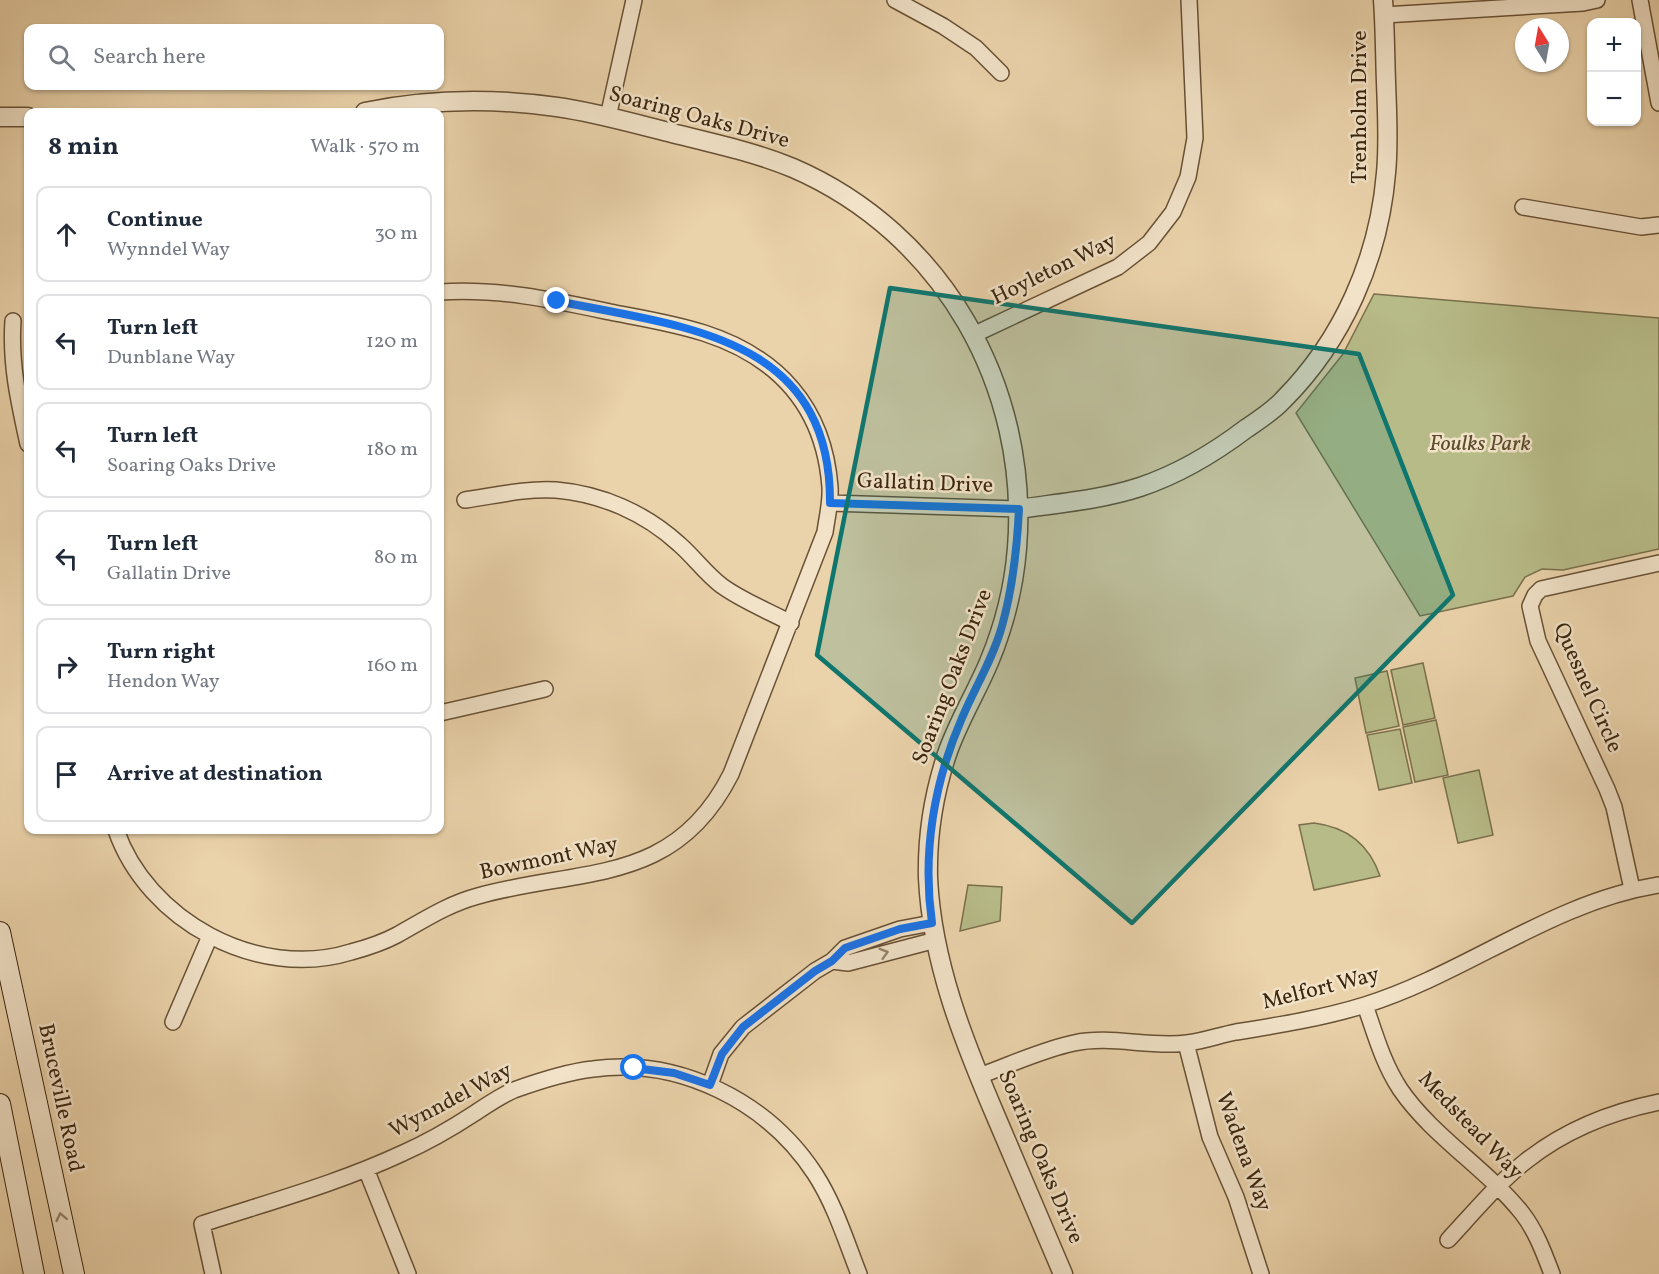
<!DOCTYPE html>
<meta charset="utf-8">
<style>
:root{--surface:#fff;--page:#f2f2f3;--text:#1f2937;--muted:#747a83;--line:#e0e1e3}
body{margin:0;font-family:Vollkorn,serif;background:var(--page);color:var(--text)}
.controls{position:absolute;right:18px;top:18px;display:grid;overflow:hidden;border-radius:12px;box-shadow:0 2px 4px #0004}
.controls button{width:54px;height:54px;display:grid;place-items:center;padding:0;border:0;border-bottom:2px solid var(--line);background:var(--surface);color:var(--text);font:30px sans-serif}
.compass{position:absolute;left:1515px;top:18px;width:54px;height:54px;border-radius:50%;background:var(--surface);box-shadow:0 2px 4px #0004;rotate:349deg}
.stop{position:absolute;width:18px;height:18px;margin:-14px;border:4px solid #1a73e8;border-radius:50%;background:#fff}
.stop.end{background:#1a73e8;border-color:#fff;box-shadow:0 2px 6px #0008}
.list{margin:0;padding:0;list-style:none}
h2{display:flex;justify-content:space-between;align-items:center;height:78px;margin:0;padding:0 24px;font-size:26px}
h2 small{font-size:20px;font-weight:400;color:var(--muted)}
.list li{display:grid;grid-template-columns:39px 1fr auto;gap:18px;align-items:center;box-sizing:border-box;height:96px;margin:0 12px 12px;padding:0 12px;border:2px solid var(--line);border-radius:12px}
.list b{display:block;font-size:22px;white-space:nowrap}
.list p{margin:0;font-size:20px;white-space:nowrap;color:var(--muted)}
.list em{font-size:20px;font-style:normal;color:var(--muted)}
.icon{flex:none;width:33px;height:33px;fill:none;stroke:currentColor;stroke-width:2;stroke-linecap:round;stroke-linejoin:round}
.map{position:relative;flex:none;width:1659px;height:1274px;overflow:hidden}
.search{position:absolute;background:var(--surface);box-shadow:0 2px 4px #0004;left:24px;top:24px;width:420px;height:66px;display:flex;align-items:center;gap:15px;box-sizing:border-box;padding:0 21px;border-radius:12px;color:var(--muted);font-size:22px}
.panel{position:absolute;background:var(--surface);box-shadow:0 2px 4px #0004;left:24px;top:108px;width:420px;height:726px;border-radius:12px}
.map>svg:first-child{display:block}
.green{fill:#b7bb88;stroke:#7a704b;stroke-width:1.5}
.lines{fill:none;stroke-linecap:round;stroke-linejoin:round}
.minor-casing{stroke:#685135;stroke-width:18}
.tertiary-casing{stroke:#685135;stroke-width:21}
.secondary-casing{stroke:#3c260e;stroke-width:22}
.minor{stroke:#f1e2c8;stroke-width:15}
.tertiary{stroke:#f1e2c8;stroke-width:18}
.secondary{stroke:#f1e2c8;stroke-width:20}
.oneway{stroke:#96846b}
.route{stroke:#1a73e8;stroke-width:8}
.marked{fill:#0f766e;fill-opacity:0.2;stroke:#0f766e;stroke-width:4.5;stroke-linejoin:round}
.labels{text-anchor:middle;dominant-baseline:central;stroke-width:5;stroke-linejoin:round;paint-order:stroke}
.street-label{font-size:22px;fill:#3c260e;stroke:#f1e2c8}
.park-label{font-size:22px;font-style:italic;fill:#5b4b2c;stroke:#f1e2c8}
</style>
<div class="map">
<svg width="1659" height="1274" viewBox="0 0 1659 1274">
<rect width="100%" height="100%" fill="#ead2aa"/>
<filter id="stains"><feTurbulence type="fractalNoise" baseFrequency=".00333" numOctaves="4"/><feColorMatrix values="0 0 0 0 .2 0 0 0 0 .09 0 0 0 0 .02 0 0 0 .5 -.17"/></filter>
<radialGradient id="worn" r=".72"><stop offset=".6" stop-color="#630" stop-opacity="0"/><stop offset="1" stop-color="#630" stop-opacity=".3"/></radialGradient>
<path class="green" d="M1374,294l285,24v231l-96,21 -21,-1 -17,8 -12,19 -93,20 -124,-203 47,-59z
M1423,663l12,55 -32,7 -12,-55z
M1387,671l12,55 -33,7 -11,-55z
M1436,720l12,55 -33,7 -12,-55z
M1400,729l12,54 -33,7 -12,-55z
M1479,770l14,65 -35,8 -15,-65z
M1314,823c33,4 55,21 66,53l-66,14 -15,-65z
M968,885l34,2 -2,34 -40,10z"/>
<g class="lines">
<g class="minor-casing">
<path id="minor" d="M895,0l48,26 33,22 25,25
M1640,0l19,103
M1384,15l199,-12 14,-3
M608,117l26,-117
M1523,207l118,20 18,-2
M13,321c-3,43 6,82 15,123
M973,335l145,-68 31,-24 24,-31 15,-35 7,-39 -6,-138
M465,500c29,-4 61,-12 91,-10 46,4 89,23 123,54 15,13 27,30 43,42 21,15 46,25 69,37
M830,503l189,6
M440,713l105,-24
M116,830c31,90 141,151 235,122 15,-4 31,-9 46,-17 27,-15 51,-31 81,-39 103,-29 196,-9 253,-122l94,-242c2,-15 6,-30 5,-45 -6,-80 -52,-130 -126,-154 -31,-10 -63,-15 -94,-21 -57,-12 -112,-24 -170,-20
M1632,889l-18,-82 -7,-18 -69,-148 -8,-35 5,-11 6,-6 118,-26
M832,961l16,2 88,-23
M1365,1005c10,29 18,58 35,84 32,47 86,79 122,124 14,18 22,40 30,61
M173,1022l37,-86
M1186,1043l24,94 26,60 25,77
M979,1076c31,-11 62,-26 95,-33 37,-8 76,5 113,0 17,-2 33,-8 49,-11 44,-7 87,-14 129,-27 102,-32 187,-103 294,-120
M710,1085l11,-31 22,-27 72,-56 17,-10 13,-13 55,-19 32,-6
M366,1169l42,105
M1448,1240c25,-27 49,-56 78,-79 39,-31 84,-49 133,-59
M213,1274l-11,-50c67,-22 137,-41 201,-71 25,-11 49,-25 72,-40 12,-8 25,-17 39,-23 25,-9 52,-18 79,-21 87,-12 175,33 222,105 20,31 31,67 44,100"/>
</g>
<g class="tertiary-casing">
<path id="tertiary" d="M365,112c62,-13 129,-14 192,-5 36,5 72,15 107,24 43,11 88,20 129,37 150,65 237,219 224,380 -3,39 -13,78 -28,114 -13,31 -31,60 -42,92 -13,39 -20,82 -19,124 4,85 36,164 69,241 22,52 44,103 66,155
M0,117h28
M1019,509c41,-6 81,-9 121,-22 39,-13 74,-34 107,-59 12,-8 26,-17 36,-28 60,-60 96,-142 103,-227 3,-30 1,-61 0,-91 -1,-27 -1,-55 -3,-82"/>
</g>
<g class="secondary-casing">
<path id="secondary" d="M0,932l74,342
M0,1104l34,170"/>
</g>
<use href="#minor" class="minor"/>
<use href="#tertiary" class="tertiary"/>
<use href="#secondary" class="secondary"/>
</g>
<defs><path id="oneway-chevron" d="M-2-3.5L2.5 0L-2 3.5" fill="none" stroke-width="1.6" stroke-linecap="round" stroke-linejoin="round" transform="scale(1.5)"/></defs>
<g class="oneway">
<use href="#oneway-chevron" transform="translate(884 953) rotate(-16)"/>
<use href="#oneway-chevron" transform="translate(61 1217) rotate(-102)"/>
</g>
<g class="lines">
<path class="route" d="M557,301c127,26 274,35 273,202l189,6c-2,40 -6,78 -17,117 -9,33 -27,61 -40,92 -28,64 -40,135 -30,205l-32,6 -55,19 -13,13 -17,10 -72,56 -21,27 -12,31 -36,-12 -40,-5"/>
</g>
<path class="marked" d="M890,288l469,66 94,241 -321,328 -315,-268z"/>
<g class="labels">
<g class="street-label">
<text transform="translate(1360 107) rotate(-90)">Trenholm Drive</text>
<text transform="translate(699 118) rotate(15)">Soaring Oaks Drive</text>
<text transform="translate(1054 270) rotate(-26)">Hoyleton Way</text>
<text transform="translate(925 484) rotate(2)">Gallatin Drive</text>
<text transform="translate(953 677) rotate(-69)">Soaring Oaks Drive</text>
<text transform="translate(1587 688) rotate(66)">Quesnel Circle</text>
<text transform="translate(549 859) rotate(-12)">Bowmont Way</text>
<text transform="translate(1321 989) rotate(-14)">Melfort Way</text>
<text transform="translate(60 1098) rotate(78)">Bruceville Road</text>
<text transform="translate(451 1101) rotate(-28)">Wynndel Way</text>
<text transform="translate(1470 1126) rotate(46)">Medstead Way</text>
<text transform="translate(1243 1152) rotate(70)">Wadena Way</text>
<text transform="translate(1040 1157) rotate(67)">Soaring Oaks Drive</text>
</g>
<g class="park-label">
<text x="1480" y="444">Foulks Park</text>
</g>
</g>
<rect width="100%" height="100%" filter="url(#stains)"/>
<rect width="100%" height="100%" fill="url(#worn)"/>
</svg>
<div class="controls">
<button>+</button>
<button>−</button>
</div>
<svg class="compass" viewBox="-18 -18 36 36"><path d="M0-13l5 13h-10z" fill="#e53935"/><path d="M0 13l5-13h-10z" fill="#747a83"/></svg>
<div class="stop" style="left:634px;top:1068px"></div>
<div class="stop end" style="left:557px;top:301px"></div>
<div class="search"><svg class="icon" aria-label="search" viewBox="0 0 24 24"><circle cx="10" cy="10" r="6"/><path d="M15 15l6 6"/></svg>Search here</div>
<section class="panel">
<h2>8 min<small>Walk · 570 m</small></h2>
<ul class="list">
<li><svg class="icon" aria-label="ahead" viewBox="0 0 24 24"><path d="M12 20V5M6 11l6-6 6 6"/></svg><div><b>Continue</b><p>Wynndel Way</p></div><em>30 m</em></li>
<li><svg class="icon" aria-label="left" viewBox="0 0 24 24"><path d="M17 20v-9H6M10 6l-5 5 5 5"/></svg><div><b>Turn left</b><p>Dunblane Way</p></div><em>120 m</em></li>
<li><svg class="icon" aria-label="left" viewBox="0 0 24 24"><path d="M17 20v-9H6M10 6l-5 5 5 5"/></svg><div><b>Turn left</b><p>Soaring Oaks Drive</p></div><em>180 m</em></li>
<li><svg class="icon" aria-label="left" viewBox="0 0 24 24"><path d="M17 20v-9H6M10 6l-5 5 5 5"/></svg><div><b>Turn left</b><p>Gallatin Drive</p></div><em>80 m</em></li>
<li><svg class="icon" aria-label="right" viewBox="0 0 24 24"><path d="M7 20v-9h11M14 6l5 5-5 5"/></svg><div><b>Turn right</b><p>Hendon Way</p></div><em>160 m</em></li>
<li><svg class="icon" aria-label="arrive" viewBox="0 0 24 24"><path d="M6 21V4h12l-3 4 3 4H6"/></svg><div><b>Arrive at destination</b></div></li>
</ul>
</section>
</div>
